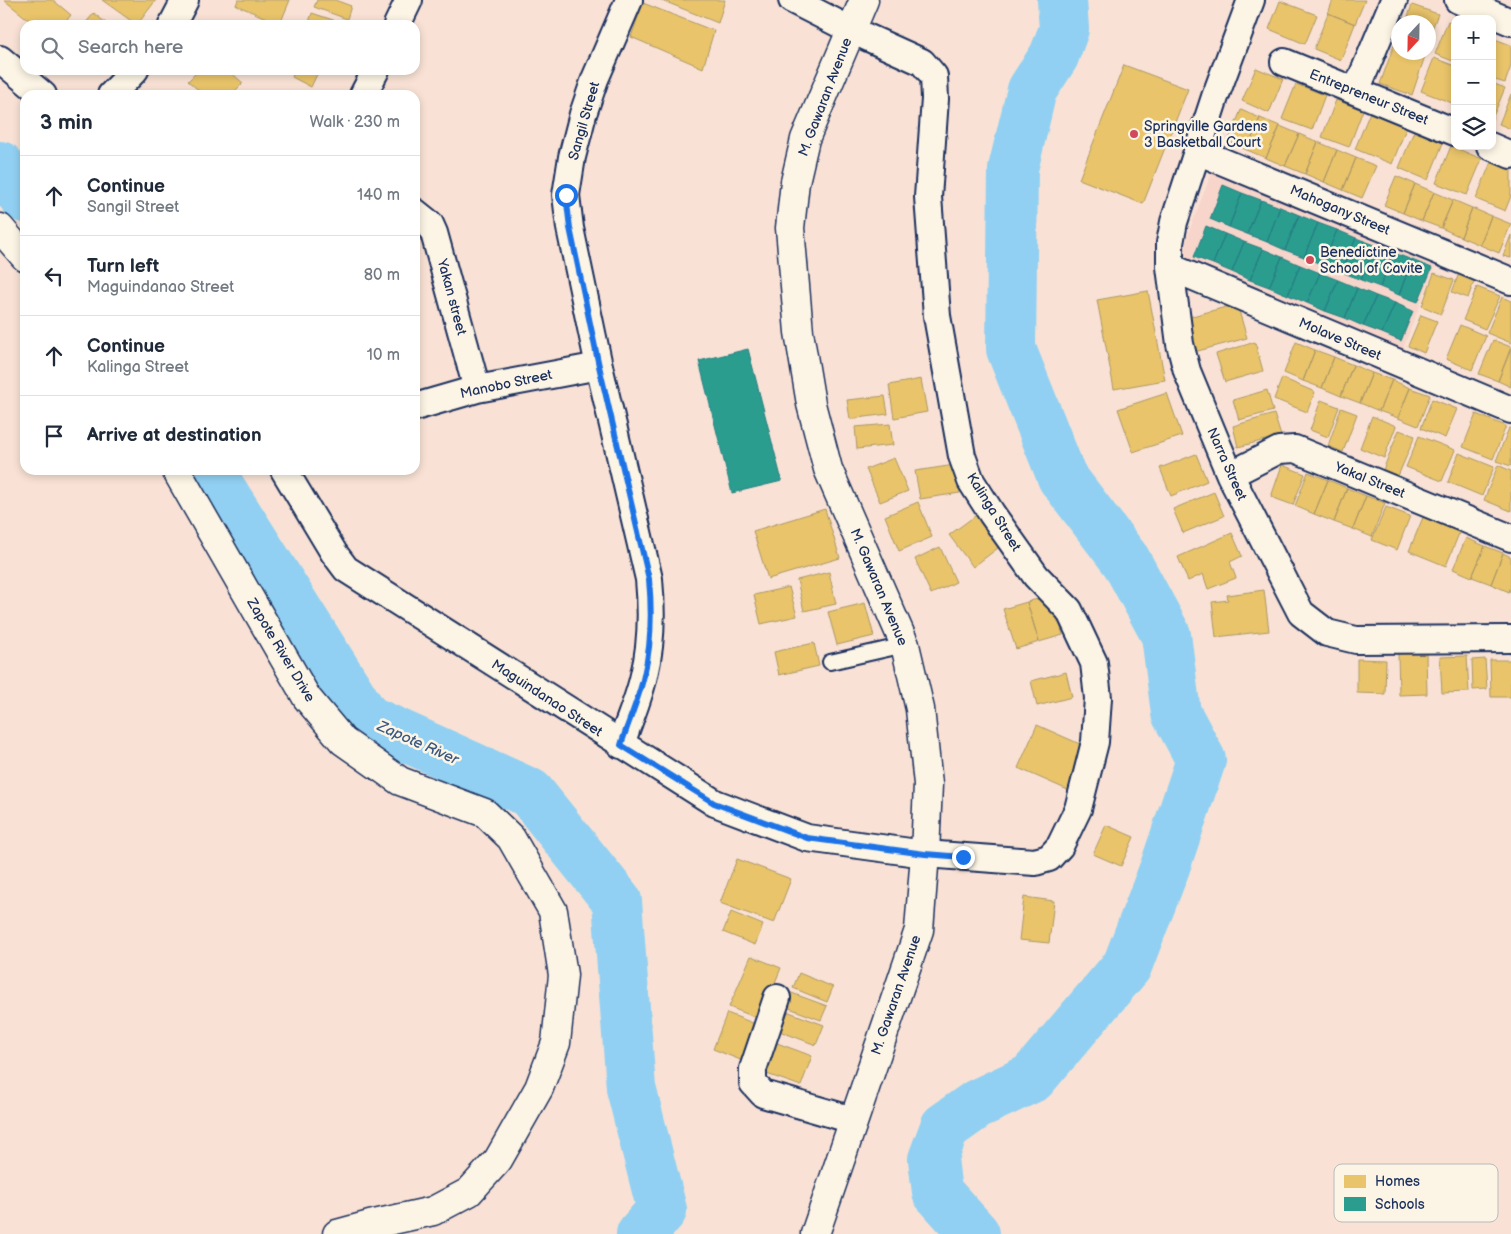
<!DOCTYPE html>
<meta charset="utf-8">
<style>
:root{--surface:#fff;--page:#f6f6f7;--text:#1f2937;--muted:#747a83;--line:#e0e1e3}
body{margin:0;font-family:"Balsamiq Sans",sans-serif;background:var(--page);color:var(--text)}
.controls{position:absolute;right:15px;top:15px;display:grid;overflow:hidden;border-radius:10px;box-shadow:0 2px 8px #0003}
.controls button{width:45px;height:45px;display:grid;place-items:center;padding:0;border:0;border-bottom:1px solid var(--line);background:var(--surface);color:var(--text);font:25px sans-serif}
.compass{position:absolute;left:1391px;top:15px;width:45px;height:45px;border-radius:50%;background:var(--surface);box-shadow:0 2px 8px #0003;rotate:202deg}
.stop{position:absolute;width:15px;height:15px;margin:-11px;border:4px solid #1a73e8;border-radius:50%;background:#fff}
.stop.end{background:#1a73e8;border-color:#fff;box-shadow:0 1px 5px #0008}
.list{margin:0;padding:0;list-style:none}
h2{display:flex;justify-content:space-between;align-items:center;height:65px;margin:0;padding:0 20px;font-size:21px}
h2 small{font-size:16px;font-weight:400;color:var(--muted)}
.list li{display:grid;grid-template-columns:32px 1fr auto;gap:15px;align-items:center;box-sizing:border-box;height:80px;padding:0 20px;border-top:1px solid var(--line)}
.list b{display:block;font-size:19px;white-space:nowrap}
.list p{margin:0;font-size:16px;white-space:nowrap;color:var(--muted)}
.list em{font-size:16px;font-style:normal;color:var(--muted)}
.icon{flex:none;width:28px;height:28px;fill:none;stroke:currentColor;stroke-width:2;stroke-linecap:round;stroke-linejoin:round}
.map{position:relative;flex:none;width:1511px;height:1234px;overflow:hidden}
.search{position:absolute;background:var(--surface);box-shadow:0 2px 8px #0003;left:20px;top:20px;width:400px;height:55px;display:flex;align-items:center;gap:12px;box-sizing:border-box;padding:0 18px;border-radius:15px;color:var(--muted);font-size:19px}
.panel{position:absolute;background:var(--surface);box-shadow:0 2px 8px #0003;left:20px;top:90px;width:400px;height:385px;border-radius:15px}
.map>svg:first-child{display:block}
.built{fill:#f7d5ca}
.homes{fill:#e9c46a;stroke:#ab9766}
.schools{fill:#2a9d8f;stroke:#267c80}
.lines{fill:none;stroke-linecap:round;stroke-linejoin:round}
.river{stroke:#91d0f2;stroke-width:50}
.lane-casing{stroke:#1b2f5e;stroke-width:18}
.street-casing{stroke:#1b2f5e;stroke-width:30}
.secondary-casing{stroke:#1b2f5e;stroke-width:31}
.lane{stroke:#fcf5e5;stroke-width:14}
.street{stroke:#fcf5e5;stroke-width:26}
.secondary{stroke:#fcf5e5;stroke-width:28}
.route{stroke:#1a73e8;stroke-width:6}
.poi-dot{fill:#d1495b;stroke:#fcf5e5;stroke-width:2}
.labels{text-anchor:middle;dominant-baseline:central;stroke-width:5;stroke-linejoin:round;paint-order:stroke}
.street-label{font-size:14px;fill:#1b2f5e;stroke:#fcf5e5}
.poi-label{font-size:14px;fill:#1b2f5e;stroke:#fcf5e5;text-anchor:start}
.water-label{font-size:15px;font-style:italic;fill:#385783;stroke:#fcf5e5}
.key{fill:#fcf5e5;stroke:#b8babc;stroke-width:1}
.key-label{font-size:14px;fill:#1b2f5e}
</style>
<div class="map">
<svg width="1511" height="1234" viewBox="0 0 1511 1234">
<rect width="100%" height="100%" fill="#f9e2d5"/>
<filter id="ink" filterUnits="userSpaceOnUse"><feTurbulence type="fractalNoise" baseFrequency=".02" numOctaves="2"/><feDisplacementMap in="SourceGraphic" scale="10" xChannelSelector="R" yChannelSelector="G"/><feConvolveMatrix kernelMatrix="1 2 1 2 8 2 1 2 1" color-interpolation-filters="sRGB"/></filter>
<g filter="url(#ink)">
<path class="built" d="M1213,169l225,90 -37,95 -217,-92v-11l6,-22z"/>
<path class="homes" d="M4,0h49l18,15 -8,10h-28z
M102,0h54l-19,25z
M238,0h52l-10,24 -44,-19z
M317,0h18l16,6 -4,13 -33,-12z
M661,0h64l-7,23z
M1333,0h32l-10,24 -27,-11z
M1280,1l37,14 -12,29 -36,-15z
M643,3l71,28 -11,37 -72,-31z
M1412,5l26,9 -10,25v-17h-22z
M94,13l14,12h-24z
M312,13l27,9 -1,3h-30z
M1328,13l27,11 -14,36 -27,-11z
M1448,21l7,2v39l-20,-8z
M1492,38l19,7v21l-6,17 -13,-4z
M1394,45l4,2v5h18l9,4 -13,39 -32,-11z
M1434,58l21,8v31l-3,6 -31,-12z
M1124,65l64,24 -45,115 -64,-25z
M1256,68l27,11 -14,34 -27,-12z
M199,70h29l15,13 -12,12h-27l-16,-14z
M295,70h24l-8,17 -19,-10z
M1492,83l13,5 -13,31z
M1296,84l29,11 -13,35 -30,-11z
M1511,94v35l-12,-5z
M1336,100l27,10 -14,37 -27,-10z
M1241,110l19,8 -13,32 -19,-8z
M1370,112l37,14 -15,38 -37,-15z
M1260,118l20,8 -14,32 -19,-8z
M1280,126l19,8 -14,32 -19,-8z
M1414,131l29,12 -15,37 -29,-12z
M1299,134l19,8 -13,32 -20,-8z
M1318,142l19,8 -13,32 -19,-8z
M1451,146l31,13 -15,36 -31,-12z
M1337,150l19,8 -13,32 -19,-8z
M1356,158l20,8 -14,32 -19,-8z
M1491,162l20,8v26l-6,15 -29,-12z
M1396,176l19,8 -12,29 -19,-8z
M1415,184l19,8 -12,29 -19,-8z
M1434,192l19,8 -12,28 -19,-7z
M1453,200l19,8 -11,29 -20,-9z
M1472,208l19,8 -11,29 -19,-8z
M1491,216l20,8 -12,29 -19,-8z
M1511,235v23l-8,-2z
M1434,273l20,7 -13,34 -19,-8z
M1459,273l16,6 -7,19 -16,-6z
M1477,287l23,9 -15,33 -22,-9z
M1148,291l17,89 -51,9 -17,-89z
M1502,297l9,4v42l-24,-10z
M1237,304l10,34 -53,14 -9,-34z
M1421,315l16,6 -13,32 -16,-7z
M1460,325l26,11 -14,34 -26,-11z
M1493,340l18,7 -13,34 -19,-7z
M1255,342l8,29 -38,11 -9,-28z
M1296,342l19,8 -12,31 -19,-8z
M1511,349v38l-13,-6z
M1315,350l19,7 -12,31 -19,-7z
M1334,357l19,8 -12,31 -19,-8z
M1353,365l19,8 -12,30 -19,-7z
M1372,373l20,7 -13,31 -19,-8z
M1282,378l33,14 -8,20 -33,-13z
M921,379l6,33 -33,6 -5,-33z
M1392,380l18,8 -12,30 -19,-7z
M1410,388l20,7 -12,31 -20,-8z
M1267,390l6,21 -34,9 -6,-20z
M1167,393l15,43 -49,16 -15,-43z
M885,396l3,18 -38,5 -3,-19z
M1432,399l25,10 -12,29 -24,-10z
M1321,400l18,7 -11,30 -18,-7z
M1341,408l16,6 -14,38 -15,-6z
M1274,414l7,22 -43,11 -5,-21z
M1476,414l30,12 -13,33 -30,-12z
M1372,416l24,10 -12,32 -24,-10z
M890,424l3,21 -36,4 -2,-22z
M1509,428h2v38l-15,-5z
M1399,430l16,6 -17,40 -15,-6z
M1419,436l36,14 -13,31 -36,-14z
M1459,453l35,14 -12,29 -34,-14z
M1196,454l11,27 -36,15 -11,-28z
M894,458l14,33 -28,11 -14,-33z
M955,465l5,28 -40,6 -5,-28z
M1282,465l23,9 -12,31 -22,-8z
M1498,465l13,6v40l-27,-11z
M1308,472l20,8 -14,34 -19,-8z
M1328,480l19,8 -13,34 -20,-8z
M1347,488l19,8 -13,33 -19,-7z
M1214,492l10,24 -41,17 -10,-24z
M1366,496l19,7 -13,34 -19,-8z
M918,502l14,35 -33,14 -14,-35z
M1386,507l24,9 -13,34 -25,-10z
M825,509l15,49 -72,21 -15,-48z
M979,513l23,32 -29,22 -24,-32z
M1424,515l36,16 -14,35 -37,-15z
M1232,533l10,23 -12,6 6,16 -28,11 -5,-15 -15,7 -10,-24z
M1466,538l19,8 -13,31 -19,-8z
M1485,546l18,7 -12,31 -19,-7z
M940,547l16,35 -25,12 -16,-35z
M1503,553l8,4v29l-2,6 -18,-8z
M829,572l7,32 -32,7 -7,-31z
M789,587l8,29 -36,8 -7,-29z
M1264,590l5,41 -53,6 -4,-35 16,-2 -1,-5z
M1051,595l12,40 -24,7 -12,-40z
M1027,602l12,40 -23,7 -13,-40z
M865,603l9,33 -37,9 -9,-33z
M814,643l5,23 -40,9 -5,-23z
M1398,653h28l1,41 -28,1z
M1467,656l2,36 -27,1 -2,-36z
M1357,659l29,1 -1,34 -28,-1z
M1485,659l2,30 -14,1 -1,-30z
M1490,660h21v37h-20z
M1066,672l6,25 -35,9 -6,-25z
M1037,725l52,23 -19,43 -52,-23z
M1106,825l28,12 -13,29 -28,-12z
M737,859l54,20 -17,44 -54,-20z
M1024,897l30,4 -5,42 -30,-3z
M731,912l32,13 -8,20 -32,-13z
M751,956l30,12 -21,51 -31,-12z
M799,973l34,14 -6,15 -34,-14z
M789,992l38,14 -6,14 -37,-14z
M781,1009l43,16 -8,20 -42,-16z
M727,1013l31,12 -15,36 -30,-12z
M769,1040l43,16 -11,30 -43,-15z"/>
<path class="schools" d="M1223,185l19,8 -13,34 -19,-8z
M1242,193l19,7 -14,34 -18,-7z
M1261,200l19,7 -13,35 -20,-8z
M1280,207l19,8 -14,35 -18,-8z
M1299,215l19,8 -14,34 -19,-7z
M1318,223l19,7 -14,35 -19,-8z
M1206,226l19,8 -12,30 -19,-7z
M1337,230l19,8 -14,34 -19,-7z
M1225,234l19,8 -12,30 -19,-8z
M1356,238l19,7 -14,35 -19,-8z
M1244,242l19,7 -13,31 -18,-8z
M1375,245l19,8 -14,34 -19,-7z
M1263,249l19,8 -13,30 -19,-7z
M1394,253l18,7 -13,35 -19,-8z
M1282,257l18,8 -12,30 -19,-8z
M1412,260l20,8 -14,34 -19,-7z
M1300,265l20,8 -13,30 -19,-8z
M1320,273l18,7 -13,31 -18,-8z
M1338,280l19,8 -12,30 -20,-7z
M1357,288l19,8 -13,30 -18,-8z
M1376,296l19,7 -13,30 -19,-7z
M1395,303l18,8 -12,30 -19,-8z
M748,349l34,132 -50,12 -33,-132z"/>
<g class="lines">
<path class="river" d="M0,166l25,32
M209,470l157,249 164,74 87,108 14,187 31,122 -21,24
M975,1234l-38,-42 -4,-33 12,-32 34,-24 53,-25 95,-112 38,-99 36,-107 -25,-47 -10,-78 -40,-74 -64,-84 -51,-128 2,-180 19,-79 22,-34 10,-27 -2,-29"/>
<g class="lane-casing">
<path id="lane" d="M830,662l75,-17"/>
</g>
<g class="street-casing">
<path id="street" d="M1251,0l-36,97 -41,125 -4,21v24l10,77 7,27 43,104 71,138 26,20 29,7 155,-1
M1458,0l53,22
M172,25l13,-25
M397,25l12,-25
M0,59l43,36
M1284,62l171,70
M1356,91l38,-91
M111,95l24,-25
M363,95l13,-25
M1490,146l21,9
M1197,151l314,130
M415,212l15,12 4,9 43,156
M1170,267l341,143
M415,407l62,-18 122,-23
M284,470l50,83 12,16 369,234 92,35 118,16 110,8 14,-4 11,-12 18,-37 17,-67 3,-44 -4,-35 -25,-53 -33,-34 -44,-62 -21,-33 -9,-25 -25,-140 -9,-119 7,-98 -1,-23 -12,-14 -71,-32 -59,-30
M1230,475l49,-25 16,-1 216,89
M621,745c7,-23 18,-46 23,-70 8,-32 8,-64 5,-96l-50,-213 -29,-138 -4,-33 6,-38 11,-43 12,-35 34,-79
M777,998l-24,71v14l10,11 90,26"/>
</g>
<g class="secondary-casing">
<path id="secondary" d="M0,228l25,29
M176,470l131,228 36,43 57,40 85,32 26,25 42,73 10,64 -7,68 -17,45 -41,72 -29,32 -36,19 -63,14 -33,9
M815,1234l104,-304 6,-76 3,-70 -8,-75 -15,-64 -77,-176 -17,-65 -12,-72 -9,-104 5,-46 10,-43 59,-139"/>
</g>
<use href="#lane" class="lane"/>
<use href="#street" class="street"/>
<use href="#secondary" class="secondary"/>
</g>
</g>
<g class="lines" filter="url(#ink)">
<path class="route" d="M566,195l4,33 29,138 50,213c3,32 3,64 -5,96 -5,24 -16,47 -23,70l93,58 93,35 118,16 38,3"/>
</g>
<g class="poi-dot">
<circle cx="1134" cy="134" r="5"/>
<circle cx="1310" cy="260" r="5"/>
</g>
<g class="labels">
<g class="street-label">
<text transform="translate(825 97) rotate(-69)">M. Gawaran Avenue</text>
<text transform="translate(1369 97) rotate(22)">Entrepreneur Street</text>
<text transform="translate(584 121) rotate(-74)">Sangil Street</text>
<text transform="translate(1340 210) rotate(23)">Mahogany Street</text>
<text transform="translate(452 297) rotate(75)">Yakan street</text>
<text transform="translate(1340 339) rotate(23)">Molave Street</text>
<text transform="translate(506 384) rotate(-12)">Manobo Street</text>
<text transform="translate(1227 464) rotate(66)">Narra Street</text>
<text transform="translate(1370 480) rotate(22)">Yakal Street</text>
<text transform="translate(994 512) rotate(58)">Kalinga Street</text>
<text transform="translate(879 587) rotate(67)">M. Gawaran Avenue</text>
<text transform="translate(281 650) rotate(59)">Zapote River Drive</text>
<text transform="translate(547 698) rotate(33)">Maguindanao Street</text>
<text transform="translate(896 995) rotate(-71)">M. Gawaran Avenue</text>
</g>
<g class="poi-label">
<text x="1144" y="126">Springville Gardens<tspan x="1144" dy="16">3 Basketball Court</tspan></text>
<text x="1320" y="252">Benedictine<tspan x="1320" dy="16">School of Cavite</tspan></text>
</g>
<g class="water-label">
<text transform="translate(418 743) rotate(24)">Zapote River</text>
</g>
</g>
<rect x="1334" y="1164" width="164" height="58" rx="8" class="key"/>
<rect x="1344" y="1175" width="22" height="13" fill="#e9c46a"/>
<rect x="1344" y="1197" width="22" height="14" fill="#2a9d8f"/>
<g class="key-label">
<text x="1375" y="1186">Homes</text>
<text x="1375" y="1209">Schools</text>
</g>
</svg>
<div class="controls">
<button>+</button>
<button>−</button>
<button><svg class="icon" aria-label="layers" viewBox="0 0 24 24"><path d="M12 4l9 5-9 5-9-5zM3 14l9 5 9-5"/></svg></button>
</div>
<svg class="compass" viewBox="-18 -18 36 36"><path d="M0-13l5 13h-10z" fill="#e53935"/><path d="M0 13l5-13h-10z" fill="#747a83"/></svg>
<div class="stop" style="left:566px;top:195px"></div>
<div class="stop end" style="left:963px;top:857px"></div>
<div class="search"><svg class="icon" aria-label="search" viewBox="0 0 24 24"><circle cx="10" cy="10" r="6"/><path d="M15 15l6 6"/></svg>Search here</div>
<section class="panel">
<h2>3 min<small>Walk · 230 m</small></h2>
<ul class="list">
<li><svg class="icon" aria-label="ahead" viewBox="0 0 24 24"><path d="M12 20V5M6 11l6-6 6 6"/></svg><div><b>Continue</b><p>Sangil Street</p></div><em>140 m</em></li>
<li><svg class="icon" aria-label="left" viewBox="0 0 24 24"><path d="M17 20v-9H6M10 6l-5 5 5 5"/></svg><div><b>Turn left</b><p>Maguindanao Street</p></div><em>80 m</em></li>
<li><svg class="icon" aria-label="ahead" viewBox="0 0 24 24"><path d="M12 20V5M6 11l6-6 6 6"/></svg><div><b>Continue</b><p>Kalinga Street</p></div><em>10 m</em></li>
<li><svg class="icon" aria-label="arrive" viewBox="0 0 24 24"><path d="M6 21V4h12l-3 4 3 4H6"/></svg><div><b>Arrive at destination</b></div></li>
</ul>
</section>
</div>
